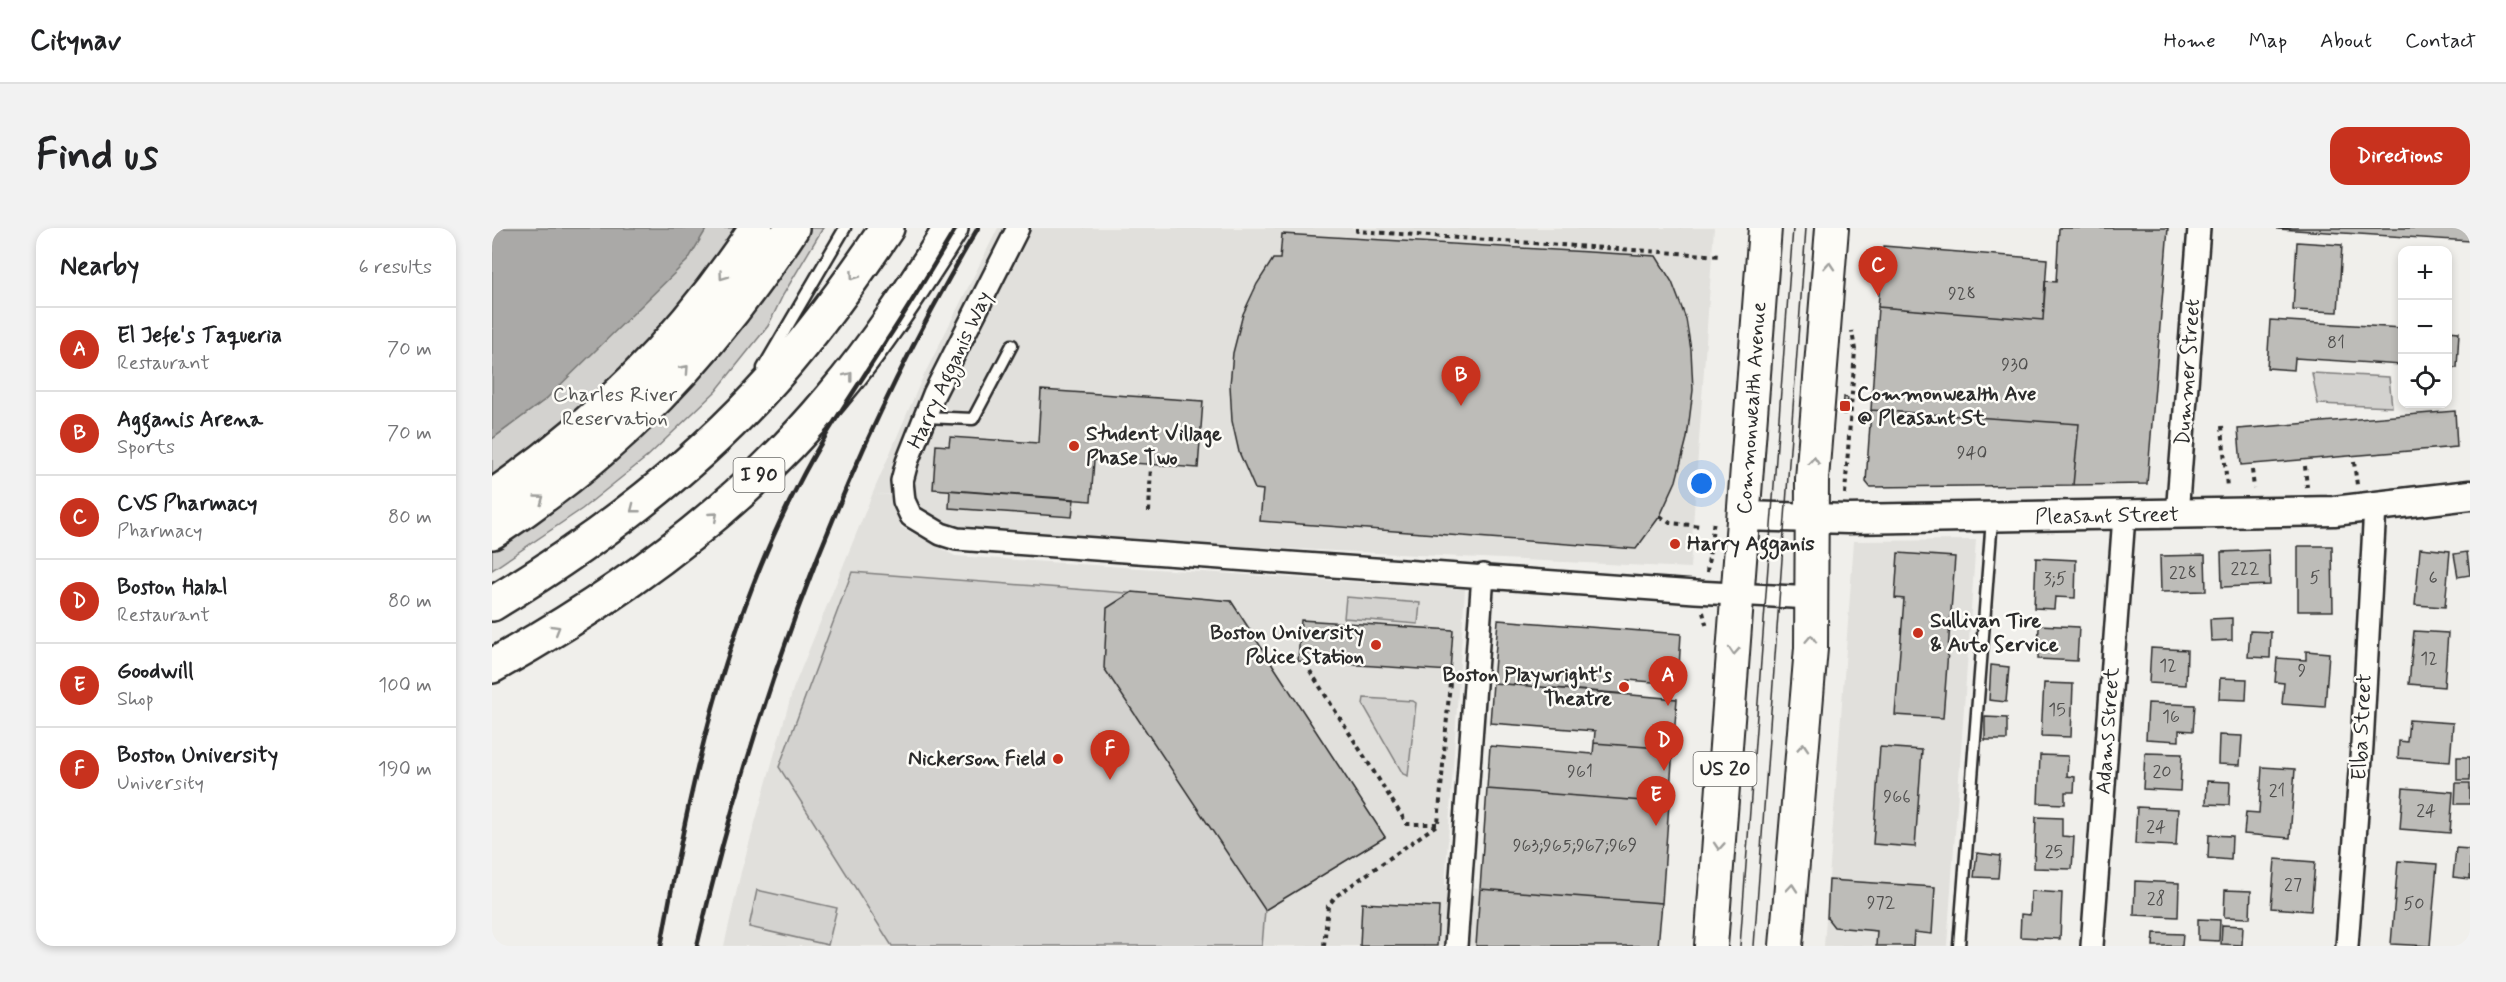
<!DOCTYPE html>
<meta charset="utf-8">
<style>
:root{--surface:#fff;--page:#f2f2f2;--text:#202124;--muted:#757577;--line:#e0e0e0;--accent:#c8321e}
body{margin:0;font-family:Mynerve,sans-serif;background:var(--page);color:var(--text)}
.controls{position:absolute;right:18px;top:18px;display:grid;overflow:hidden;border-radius:12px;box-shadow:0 3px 9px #0003}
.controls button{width:54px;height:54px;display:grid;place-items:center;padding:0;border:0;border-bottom:2px solid var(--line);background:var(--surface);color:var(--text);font:30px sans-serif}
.you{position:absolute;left:1210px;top:256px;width:21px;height:21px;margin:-15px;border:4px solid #fff;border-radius:50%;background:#1a73e8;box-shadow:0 0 0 9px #1a73e833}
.badge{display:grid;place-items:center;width:39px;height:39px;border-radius:50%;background:var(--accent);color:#fff;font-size:20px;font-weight:700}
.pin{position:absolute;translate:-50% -50px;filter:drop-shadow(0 2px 3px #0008)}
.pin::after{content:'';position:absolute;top:32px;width:21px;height:18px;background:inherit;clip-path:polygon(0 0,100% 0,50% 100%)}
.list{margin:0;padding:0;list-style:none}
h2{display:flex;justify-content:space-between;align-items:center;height:78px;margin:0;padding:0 24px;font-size:26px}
h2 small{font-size:20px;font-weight:400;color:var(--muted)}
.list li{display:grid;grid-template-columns:39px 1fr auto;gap:18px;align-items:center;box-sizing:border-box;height:84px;padding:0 24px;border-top:2px solid var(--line)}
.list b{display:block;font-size:22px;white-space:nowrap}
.list p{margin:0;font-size:20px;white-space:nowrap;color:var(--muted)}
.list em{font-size:20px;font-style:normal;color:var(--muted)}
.icon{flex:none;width:33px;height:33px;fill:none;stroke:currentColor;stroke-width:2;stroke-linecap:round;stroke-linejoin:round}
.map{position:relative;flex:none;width:1978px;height:718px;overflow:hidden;border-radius:18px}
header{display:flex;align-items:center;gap:36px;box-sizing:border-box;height:84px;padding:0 30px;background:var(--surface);border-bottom:2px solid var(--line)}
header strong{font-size:28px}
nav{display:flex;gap:33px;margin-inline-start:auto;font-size:21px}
.intro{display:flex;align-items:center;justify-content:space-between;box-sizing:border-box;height:144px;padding:0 36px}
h1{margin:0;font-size:42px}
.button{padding:15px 27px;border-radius:18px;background:var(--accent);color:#fff;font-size:21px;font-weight:700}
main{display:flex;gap:36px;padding:0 36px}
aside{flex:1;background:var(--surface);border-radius:18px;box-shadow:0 3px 9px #0003}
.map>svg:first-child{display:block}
.built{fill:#e1e0dc}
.green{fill:#d3d2cf;stroke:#7f7e7d;stroke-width:1.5}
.water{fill:#aaa9a7;stroke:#777775;stroke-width:1.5}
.building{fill:#bdbcb8;stroke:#2b2b2b;stroke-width:1.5}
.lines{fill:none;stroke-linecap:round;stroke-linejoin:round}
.lane-casing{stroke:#2b2b2b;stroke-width:15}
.street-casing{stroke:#2b2b2b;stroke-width:26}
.secondary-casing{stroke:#2b2b2b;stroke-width:33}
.primary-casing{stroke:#2b2b2b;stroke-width:36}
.highway-casing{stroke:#2b2b2b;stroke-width:38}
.path{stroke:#2b2b2b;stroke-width:4;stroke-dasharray:4.5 4.5;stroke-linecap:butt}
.lane{stroke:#fdfcf7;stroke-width:10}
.street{stroke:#fdfcf7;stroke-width:21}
.secondary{stroke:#fdfcf7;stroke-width:28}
.primary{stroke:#fdfcf7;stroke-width:32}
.highway{stroke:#fdfcf7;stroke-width:33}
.tram{stroke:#2b2b2b;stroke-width:1.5}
.rail{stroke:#2b2b2b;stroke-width:4.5}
.oneway{stroke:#9e9e9b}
.poi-dot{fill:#c8321e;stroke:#fdfcf7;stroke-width:2}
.labels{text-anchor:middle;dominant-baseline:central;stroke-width:5;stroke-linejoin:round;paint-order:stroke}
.number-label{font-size:18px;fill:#504f4e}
.shield{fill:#fdfcf7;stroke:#6a6a68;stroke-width:1.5}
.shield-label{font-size:20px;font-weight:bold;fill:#2b2b2b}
.street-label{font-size:21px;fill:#2b2b2b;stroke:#fdfcf7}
.poi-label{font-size:21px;font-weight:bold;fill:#2b2b2b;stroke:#fdfcf7;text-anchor:start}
.park-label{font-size:21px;fill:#555554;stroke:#fdfcf7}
</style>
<header>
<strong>Citynav</strong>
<nav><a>Home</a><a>Map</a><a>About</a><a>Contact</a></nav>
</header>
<div class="intro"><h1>Find us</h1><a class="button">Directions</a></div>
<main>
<aside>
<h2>Nearby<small>6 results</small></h2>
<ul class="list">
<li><span class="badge">A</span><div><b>El Jefe's Taqueria</b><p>Restaurant</p></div><em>70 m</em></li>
<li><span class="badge">B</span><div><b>Agganis Arena</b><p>Sports</p></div><em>70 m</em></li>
<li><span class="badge">C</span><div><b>CVS Pharmacy</b><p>Pharmacy</p></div><em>80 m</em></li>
<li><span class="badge">D</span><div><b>Boston Halal</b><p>Restaurant</p></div><em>80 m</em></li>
<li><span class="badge">E</span><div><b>Goodwill</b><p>Shop</p></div><em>100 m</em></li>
<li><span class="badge">F</span><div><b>Boston University</b><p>University</p></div><em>190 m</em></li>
</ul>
</aside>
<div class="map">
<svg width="1978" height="718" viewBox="0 0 1978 718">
<rect width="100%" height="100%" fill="#f0efeb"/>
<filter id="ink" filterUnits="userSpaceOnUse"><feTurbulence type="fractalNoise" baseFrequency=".0167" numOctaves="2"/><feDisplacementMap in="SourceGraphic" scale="12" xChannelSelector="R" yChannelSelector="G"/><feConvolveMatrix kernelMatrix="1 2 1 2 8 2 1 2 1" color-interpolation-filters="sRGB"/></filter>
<g filter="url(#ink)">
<path class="built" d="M506,0h716l-24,340 -729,-35 -45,-18 -8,-21 -34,1h17l10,32 54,29 510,33 -20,296 213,18 -3,43h-931l17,-74 52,-183 79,-194 49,-114z
M1484,312l-29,406h-123l30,-405z"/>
<path class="green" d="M215,0h116l-40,67 -15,31 -52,65 -69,66 -65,52 -90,61v-131l54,-40 152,-158z
M1820,145l77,4 3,30 -74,-3z
M360,344l379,29 154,236 -120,73 -3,36h-370l-113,-179z
M854,369l74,6 -2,21 -74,-6z
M872,470l49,3 3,2 -8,73 -5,-2 -40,-70z
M265,662l80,18 -9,37 -79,-18z"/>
<path class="water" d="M0,0h215l-19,32 -142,139 -54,40z"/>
<path class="building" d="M1567,0h109l-21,256 -74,1 6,-61 -208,-14 7,-103 165,13 2,-39 11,1z
M1978,0v13l-192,-12v-1z
M790,6l374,22 16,26 14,37 5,31 2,40 -6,48 -11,43 -16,35 -24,33 -376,-28 3,-31 -8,-1 -16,-37 -7,-31 -2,-36 3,-32 10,-39 14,-30 16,-25h7z
M1805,14l45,3 -4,67 -45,-2z
M1391,18l164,13 -4,61 -165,-13z
M1778,92l132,8v37l-107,-7 -1,12 -27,-2z
M1956,103l11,1 -2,36h-9z
M549,162l162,11 -5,67 -104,-8 -3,41 -158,-12 3,-44 13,1 1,-9 88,6z
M1352,169l4,1 -2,16h-3z
M1379,182l208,14 -6,61 -203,2 -4,-5z
M1963,183l2,36 -216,18 -3,-36z
M458,262l124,9 -2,18 -123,-9z
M1806,318h34l1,65h-35z
M1928,320l30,3 -5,56 -30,-2z
M1777,322l1,35 -48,2 -1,-35z
M1975,324l3,23 -12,2 -4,-23z
M1406,325l57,4 -12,161 -48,-3 9,-116 -9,-1z
M1713,327l1,36 -45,1 -1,-36z
M1544,330l40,2 -1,38 -20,-1 -1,12 -20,-1z
M640,364l99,9 154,236 -120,73 -161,-242 3,-60z
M1740,390v22l-21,1 -1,-22z
M809,392l152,10 -3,41 -152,-10z
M1006,392l183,14 -3,50 -50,-4 -1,14 -134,-11z
M1547,397l40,2 -2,34 -39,-2z
M1758,403l21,1 -1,26 -22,-1z
M1922,403l34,2 -4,54 -35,-3z
M1659,420l36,2 -1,35 -37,-2z
M1814,423l23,2 -4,54 -43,-3 2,-21 -9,-1 2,-24 29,2z
M1499,437l18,2 -3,35 -17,-2z
M1728,450l27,1 -1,21 -27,-1z
M1001,455l184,16 -4,50 -79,-6 1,-12 -105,-8z
M1552,455l29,1 -2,53 -30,-1z
M1656,475l47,2 -2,26 -14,-1v11l-33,-2z
M1493,489l22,1v22h-22z
M1917,492l44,3 -3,39 -52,-4 1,-17 8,1z
M1727,507l23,1 -2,29 -22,-1z
M1102,515l79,6 -4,54 -182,-14 3,-43 103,8z
M1388,519l42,3 -7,97 -42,-3z
M1653,525l37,1 -2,37 -37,-2z
M1548,527l28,1 -1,20 8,1 -1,15h-9v12l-27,-1z
M1965,529h13v23h-13z
M1770,539l33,2 -5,69 -46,-4 2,-22 13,1z
M1715,553l23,1 -1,23 -23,-1z
M1964,555h14v21h-15z
M1911,560l50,4 -3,41 -50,-4z
M995,561l182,14 -7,100 -182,-14z
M1645,579l41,2 -2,37 -41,-2z
M1544,589l26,1v18l12,1 -2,32 -38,-1z
M1717,607l23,1 -1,24 -23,-2z
M1964,620l14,1v30l-17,-2z
M1485,625l23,3 -2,22 -24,-1z
M1783,631l40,3 -4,49 -40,-3z
M1906,633l39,3 -7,82 -39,-2z
M1337,652l106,7 -3,47 -18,-2 -1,14h-37l1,-15 -43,-4 -7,-9z
M1643,653l44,2 -1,34 -44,-2z
M988,661l182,14 -4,43h-182z
M1733,662l26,1 -1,27 -26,-1z
M1539,663l31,2 -2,46 -40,-2 1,-23 9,1z
M870,675l77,4 -2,39h-77z
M1706,691l22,1 -1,21 -21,-1z
M1730,697l21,1 -1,19 -21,-1z
M1662,705l29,1 -1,12h-29z"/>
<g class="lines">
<g class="lane-casing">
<path id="lane" d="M271,140l82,-140
M433,189l48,2 39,-74
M1467,718l33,-427"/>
</g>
<g class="street-casing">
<path id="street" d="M526,0l-84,166 -27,68 -5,19 2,20 7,15 30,18 16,5 738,53 118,6
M1685,287l22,-287
M964,718l27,-371
M1600,718l32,-430
M1855,718l15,-201 13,-238"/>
</g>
<g class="secondary-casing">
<path id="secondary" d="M1251,288l105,3 486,-8 136,-16"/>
</g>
<g class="primary-casing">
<path id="primary" d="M1219,718l54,-718
M1294,718l25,-298 1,-169 20,-251"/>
</g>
<g class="highway-casing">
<path id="highway" d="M0,269c106,-72 194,-162 264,-269
M0,304c126,-82 218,-179 300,-304
M0,376c98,-59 189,-126 267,-210 48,-51 89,-108 128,-166
M0,438c127,-70 246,-156 339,-268 45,-53 83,-111 120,-170"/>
</g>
<path class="path" d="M865,0v3l364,25
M1730,198l5,62
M1862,234l3,23
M1813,238l2,21
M1760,242l2,18
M1353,266l10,-144 -3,-19
M657,284l2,-48
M1168,288l10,7 31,3
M1215,344l7,-52
M1211,384l4,16
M818,443l97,153h30
M832,718l4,-40 8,-10 102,-72 12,-142"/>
<use href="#lane" class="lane"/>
<use href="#street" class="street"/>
<use href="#secondary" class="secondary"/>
<use href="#primary" class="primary"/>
<use href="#highway" class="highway"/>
<path class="tram" d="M1248,718l53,-718
M1262,718l52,-718"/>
<path class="rail" d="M169,718c28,-156 62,-317 136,-459 26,-52 59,-98 90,-147 24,-36 46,-74 69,-112
M205,718c59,-250 150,-497 281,-718"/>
</g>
<defs><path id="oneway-chevron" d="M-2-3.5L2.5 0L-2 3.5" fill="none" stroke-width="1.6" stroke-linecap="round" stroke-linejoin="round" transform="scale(1.5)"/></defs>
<g class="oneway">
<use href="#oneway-chevron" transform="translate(1337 38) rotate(-86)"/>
<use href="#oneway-chevron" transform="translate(231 48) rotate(126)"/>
<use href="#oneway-chevron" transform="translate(362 48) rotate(125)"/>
<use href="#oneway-chevron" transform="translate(193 141) rotate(-48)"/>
<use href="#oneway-chevron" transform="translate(357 148) rotate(-52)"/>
<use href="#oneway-chevron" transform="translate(1322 233) rotate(-86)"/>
<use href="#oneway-chevron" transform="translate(48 271) rotate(-36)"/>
<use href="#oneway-chevron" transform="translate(142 281) rotate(142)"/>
<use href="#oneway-chevron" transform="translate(222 288) rotate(-41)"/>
<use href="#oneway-chevron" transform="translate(64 401) rotate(-31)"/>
<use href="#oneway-chevron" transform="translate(1319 411) rotate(-87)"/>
<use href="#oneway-chevron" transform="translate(1242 423) rotate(94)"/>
<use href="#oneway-chevron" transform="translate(1311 519) rotate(-86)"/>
<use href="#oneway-chevron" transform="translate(1227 618) rotate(94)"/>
<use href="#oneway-chevron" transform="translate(1300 660) rotate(-85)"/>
</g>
</g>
<g class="poi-dot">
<rect x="1347" y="172" width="12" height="12" rx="3"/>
<circle cx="582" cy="218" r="6"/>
<circle cx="1183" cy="316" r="6"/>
<circle cx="1426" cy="405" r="6"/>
<circle cx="884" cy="417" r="6"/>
<circle cx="1132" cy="459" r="6"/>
<circle cx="566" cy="531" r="6"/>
</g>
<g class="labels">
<g class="number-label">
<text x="1470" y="66">928</text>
<text x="1844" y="115">81</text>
<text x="1523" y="137">930</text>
<text x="1480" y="225">940</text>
<text x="1753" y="341">222</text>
<text x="1691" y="345">228</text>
<text x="1823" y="350">5</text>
<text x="1941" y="350">6</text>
<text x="1563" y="351">3;5</text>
<text x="1937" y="431">12</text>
<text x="1676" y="438">12</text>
<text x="1810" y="443">9</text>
<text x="1565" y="482">15</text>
<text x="1679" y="489">16</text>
<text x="1088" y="544">961</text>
<text x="1670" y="544">20</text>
<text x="1785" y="563">21</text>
<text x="1405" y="569">966</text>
<text x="1934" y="583">24</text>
<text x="1664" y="599">24</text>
<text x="1083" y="618">963;965;967;969</text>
<text x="1562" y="624">25</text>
<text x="1801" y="657">27</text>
<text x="1664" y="671">28</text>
<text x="1389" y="675">972</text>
<text x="1922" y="676">50</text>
</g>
<g class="shield">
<rect x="241.5" y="230" width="51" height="34" rx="4.5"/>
<rect x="1201.5" y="524" width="63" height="34" rx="4.5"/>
</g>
<g class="shield-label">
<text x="267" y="247">I 90</text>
<text x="1233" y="541">US 20</text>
</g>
<g class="street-label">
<text transform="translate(458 142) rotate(-65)">Harry Agganis Way</text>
<text transform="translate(1696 144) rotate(-86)">Dummer Street</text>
<text transform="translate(1260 180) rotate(-86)">Commonwealth Avenue</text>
<text transform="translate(1615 288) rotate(-1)">Pleasant Street</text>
<text transform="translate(1870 499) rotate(-87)">Elba Street</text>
<text transform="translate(1616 503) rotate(-86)">Adams Street</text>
</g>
<g class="poi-label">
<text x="1365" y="166">Commonwealth Ave<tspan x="1365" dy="24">@ Pleasant St</tspan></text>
<text x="594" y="206">Student Village<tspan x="594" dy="24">Phase Two</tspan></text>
<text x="1195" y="316">Harry Agganis</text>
<text x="1438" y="393">Sullivan Tire<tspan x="1438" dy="24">&amp; Auto Service</tspan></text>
<text x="872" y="405" text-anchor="end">Boston University<tspan x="872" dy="24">Police Station</tspan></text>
<text x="1120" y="447" text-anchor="end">Boston Playwright's<tspan x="1120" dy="24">Theatre</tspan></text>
<text x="554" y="531" text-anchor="end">Nickerson Field</text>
</g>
<g class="park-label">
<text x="123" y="167">Charles River<tspan x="123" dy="24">Reservation</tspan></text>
</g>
</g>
</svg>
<div class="controls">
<button>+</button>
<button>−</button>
<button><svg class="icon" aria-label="locate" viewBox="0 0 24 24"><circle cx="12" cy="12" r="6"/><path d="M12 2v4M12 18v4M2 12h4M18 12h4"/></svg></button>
</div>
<div class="you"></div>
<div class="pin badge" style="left:1176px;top:478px">A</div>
<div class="pin badge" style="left:969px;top:178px">B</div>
<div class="pin badge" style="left:1386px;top:68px">C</div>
<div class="pin badge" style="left:1172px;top:543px">D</div>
<div class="pin badge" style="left:1164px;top:598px">E</div>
<div class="pin badge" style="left:618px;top:552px">F</div>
</div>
</main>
